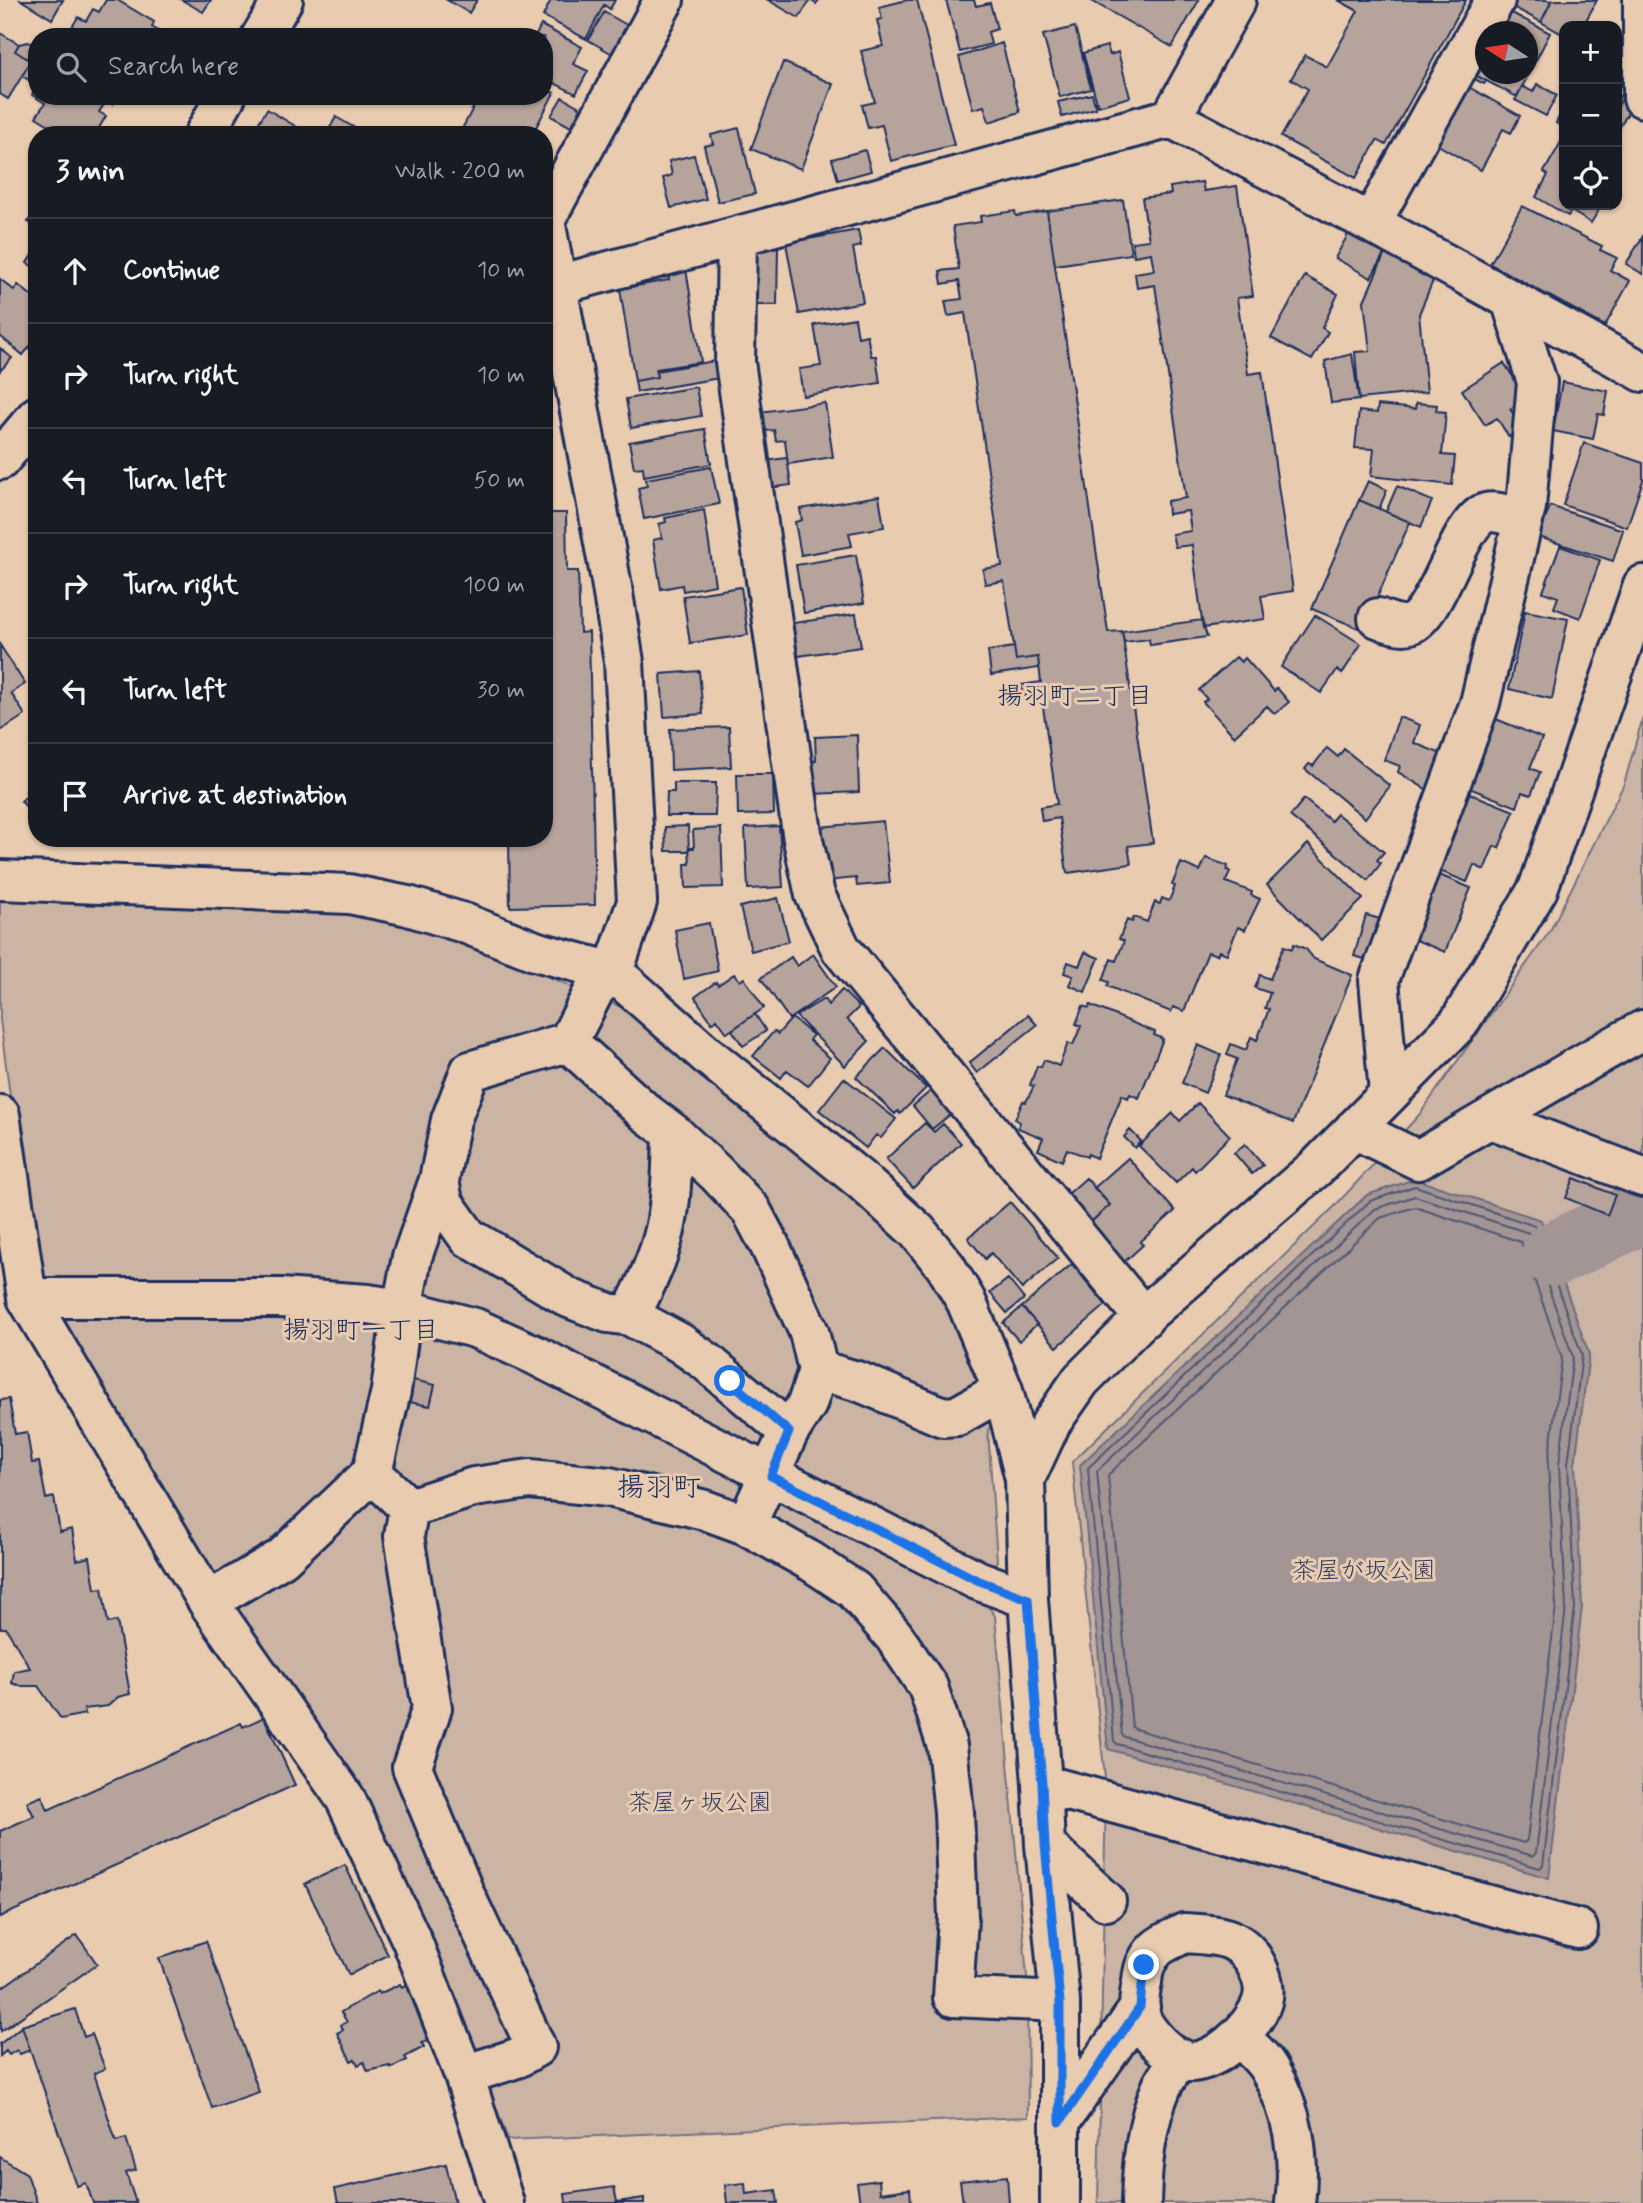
<!DOCTYPE html>
<meta charset="utf-8">
<style>
:root{--surface:#171b24;--page:#20242c;--text:#f1f3f6;--muted:#9ea1a6;--line:#363941}
body{margin:0;font-family:Mynerve,"Klee One",sans-serif;background:var(--page);color:var(--text)}
.controls{position:absolute;right:21px;top:21px;display:grid;overflow:hidden;border-radius:14px;box-shadow:0 2px 5px #0004}
.controls button{width:63px;height:63px;display:grid;place-items:center;padding:0;border:0;border-bottom:2px solid var(--line);background:var(--surface);color:var(--text);font:35px sans-serif}
.compass{position:absolute;left:1475px;top:21px;width:63px;height:63px;border-radius:50%;background:var(--surface);box-shadow:0 2px 5px #0004;rotate:282deg}
.stop{position:absolute;width:21px;height:21px;margin:-16px;border:5px solid #1a73e8;border-radius:50%;background:#fff}
.stop.end{background:#1a73e8;border-color:#fff;box-shadow:0 2px 7px #0008}
.list{margin:0;padding:0;list-style:none}
h2{display:flex;justify-content:space-between;align-items:center;height:91px;margin:0;padding:0 28px;font-size:30px}
h2 small{font-size:23px;font-weight:400;color:var(--muted)}
.list li{display:grid;grid-template-columns:46px 1fr auto;gap:21px;align-items:center;box-sizing:border-box;height:105px;padding:0 28px;border-top:2px solid var(--line)}
.list b{display:block;font-size:26px;white-space:nowrap}
.list em{font-size:23px;font-style:normal;color:var(--muted)}
.icon{flex:none;width:38px;height:38px;fill:none;stroke:currentColor;stroke-width:2;stroke-linecap:round;stroke-linejoin:round}
.map{position:relative;flex:none;width:1643px;height:2203px;overflow:hidden}
.search{position:absolute;background:var(--surface);box-shadow:0 2px 5px #0004;left:28px;top:28px;width:525px;height:77px;display:flex;align-items:center;gap:18px;box-sizing:border-box;padding:0 24px;border-radius:28px;color:var(--muted);font-size:26px}
.panel{position:absolute;background:var(--surface);box-shadow:0 2px 5px #0004;left:28px;top:126px;width:525px;height:721px;border-radius:28px}
.map>svg:first-child{display:block}
.green{fill:#cbb4a4;stroke:#737281;stroke-width:2}
.water{fill:#a29594;stroke:#6c6c7e;stroke-width:2}
.lines{fill:none;stroke-linecap:round;stroke-linejoin:round}
.shore{stroke:#515874;stroke-width:2}
.river{stroke:#a29594;stroke-width:65}
.building{fill:#b6a49c;stroke:#1b2f5e;stroke-width:2}
.minor-casing{stroke:#1b2f5e;stroke-width:44}
.minor{stroke:#e9cbb0;stroke-width:38}
.route{stroke:#1a73e8;stroke-width:9}
.labels{text-anchor:middle;dominant-baseline:central;stroke-width:6;stroke-linejoin:round;paint-order:stroke}
.park-label{font-size:24px;fill:#2d3c65;stroke:#e9cbb0}
.neighbourhood-label{font-size:26px;fill:#1b2f5e;stroke:#e9cbb0}
.quarter-label{font-size:28px;fill:#1b2f5e;stroke:#e9cbb0}
</style>
<div class="map">
<svg width="1643" height="2203" viewBox="0 0 1643 2203">
<rect width="100%" height="100%" fill="#e9cbb0"/>
<filter id="ink" filterUnits="userSpaceOnUse"><feTurbulence type="fractalNoise" baseFrequency=".0143" numOctaves="2"/><feDisplacementMap in="SourceGraphic" scale="14" xChannelSelector="R" yChannelSelector="G"/><feConvolveMatrix kernelMatrix="1 2 1 2 8 2 1 2 1" color-interpolation-filters="sRGB"/></filter>
<g filter="url(#ink)">
<path class="green" d="M1643,717v1486h-545l8,-415 -34,-326 263,-256 84,-91 131,-184 74,-147z
M0,898l350,11 69,14 214,89 206,168 95,93 60,147 -6,10 9,131 -6,7 -518,-257 -425,-28 -15,-13 -33,-250z
M293,1314l90,9 110,28 492,251 10,14 32,361 1,140 -520,23 -20,-55 -254,-467 -174,-297 2,-6z"/>
<path class="water" d="M1415,1179l126,41 48,134 -14,110 7,143 -33,271 -441,-129 -28,-284 287,-270z"/>
<g class="lines">
<path class="shore" d="M1415,1186l120,40 47,129 -14,109 7,143 -32,258 -3,3 -423,-124 -3,-3 -26,-273 282,-267z
M1415,1196l114,37 44,124 -14,107 7,143 -30,246 -3,3 -408,-119 -3,-2 -25,-264 278,-262z
M1415,1207l106,35 41,116 -14,106 8,142 -29,234 -3,3 -389,-114 -3,-2 -24,-252 272,-257z"/>
<path class="river" d="M1554,1254l81,-39 6,-7"/>
</g>
<path class="building" d="M21,0h42l-11,19z
M106,0h11l37,22 -2,5 6,4 -4,6h-88l12,-20 8,4 7,-12 6,3z
M182,0h29l-8,12z
M447,0h30l-8,13z
M551,0h64l-5,9 -6,-4 -18,34 -43,-23z
M768,0h51l-3,4 -6,-4 -11,18z
M907,0h10l37,145 -63,16 -9,-36 -14,3 -6,-23 13,-3 -14,-51 22,-5 -6,-26 5,-1 -3,-12z
M946,0h28l2,6 14,-3 7,26 -9,3 3,12 -31,8z
M1090,0h109l-27,47z
M1338,0h128l-80,145 -9,-5 -21,38 -75,-41 27,-48 -17,-10 14,-24 22,12 31,-56z
M1515,0h33l3,2 -10,20 -30,-16z
M1552,0h45l-14,26h-19v9l-23,-13z
M604,12l28,16 -16,28 -28,-16z
M1510,12l40,21 -33,64 -40,-21 9,-17v15h42v-42h-28z
M541,25l41,22 -9,17 15,7 -12,23 -32,-16v-41h-9z
M1075,27l16,62 -31,8 -17,-62z
M0,33l19,11 -4,7 16,10 -23,38 -8,-5z
M28,42l9,5v38l-15,-9 9,-15 -16,-10 4,-7z
M1002,43l18,69 -31,10 -5,-16 -11,3 -14,-52z
M1107,46l3,9 8,-3 12,45 -32,9 -15,-53z
M783,62l50,22 -32,85 -50,-20z
M1471,63l9,5 -3,8 9,5 -2,3 -19,-10z
M1617,67l9,5 -7,13 5,3 -7,14z
M1537,84l20,11 -11,21 -31,-16 7,-14 11,6z
M1467,86l53,30 -9,17 -8,-4 -22,41 -48,-28z
M37,87v9h81l-5,8 -6,-4 -8,12 7,4 -10,17 -4,-3 -3,5h-19l-6,-4 -2,2 -26,-16 9,-14 -13,-8z
M544,88l10,5 -22,42 -72,-2 16,-31 4,2 4,-8h60z
M1092,94l4,14 -34,9 -4,-15z
M562,97l19,11 -10,19 -20,-11z
M1622,98l11,6 -16,28v-24z
M1564,108v20l-8,-5z
M267,109l38,23 -2,3h-52z
M336,117l31,18h-41z
M739,128l16,66 -37,8 -14,-56 9,-2 -2,-9z
M1564,137v68h38l-11,18 -20,-12 -3,5 -32,-19 12,-22 -4,-3z
M865,150l6,21 -33,9 -6,-21z
M694,155l12,44 -35,9 -8,-30 9,-3 -3,-14z
M1202,182l2,9 33,-5 16,110 -16,2 11,76 14,-2 31,219 -32,5 4,23 -62,9 -11,-83 -17,2 -3,-13 19,-3 -3,-20 -20,3 -1,-13 19,-3 -31,-213 -18,3 -2,-15 19,-3 -3,-17 -17,3 -2,-14 17,-2 -7,-42 29,-4 -1,-7z
M1123,200l8,54 -76,11 -8,-54z
M1522,206l80,40 -2,4 17,8 -7,12 20,11 -25,45 -115,-62z
M37,208v19l-9,-5z
M1015,211l1,5 31,-5 61,421 14,-1 31,212 -25,3 3,18 -64,9 -8,-55 -17,3 -2,-14 17,-3 -16,-111 -19,3 -1,-11 20,-3 -3,-25 -22,3 -12,-79 -19,3 -2,-15 19,-3 -37,-253 -17,3 -3,-15 17,-2 -3,-18 -17,3 -2,-13 19,-2 -6,-43 28,-4 -1,-6z
M858,230l3,16 -8,2 10,54 -64,12 -13,-71z
M1350,231l36,19 -15,28 -36,-20z
M1643,236v38l-17,-10z
M753,246l25,1 -1,58h-31z
M37,247v22l-10,-6z
M1385,253l50,23 -16,38 8,78 -68,7 -4,-47 15,-1 -6,-50z
M686,269l15,93 -45,7 1,8 -22,4 -15,-92 49,-9 -1,-7z
M1305,276l33,18 -16,34 6,4 -16,28 -41,-22z
M0,279l14,11 4,-5 19,15v38l-14,17 -23,-19z
M545,310l10,64 -11,1z
M855,318l3,19 9,-2 4,21h5l4,27 -77,13 -4,-27 22,-3 -7,-41z
M0,348l12,10 -12,13z
M1352,354l7,46 -28,3 -6,-42z
M714,361l11,16 -88,15 -2,-11 22,-4 -1,-6z
M1504,363l23,35 -17,11 13,19 -14,9 -12,-19 -12,7 -23,-35z
M1562,382l46,9 -4,24 -6,-1 -5,25 -40,-8z
M696,387l5,29 -70,12 -5,-29z
M825,403l8,54 -45,7 -3,-24 -9,1 -2,-11 -19,2 -3,-19z
M1416,403l21,2 -1,6 10,1 -4,43 13,1 -3,29 -81,-9 3,-27 -19,-1 4,-37 18,2 1,-8 37,4z
M705,429l6,35 -67,12 -1,-9 -9,1 -5,-26z
M1584,443l59,20v17l-16,47 -64,-22z
M787,458l4,27 -29,4 -4,-27z
M711,467l8,37 -75,15 -6,-31 9,-2 -1,-7z
M1368,481l19,9 -8,19 -20,-9z
M1397,486l35,15 -11,26 -35,-15z
M879,496l5,31 -35,6 3,13 -51,9 -6,-33 7,-2 -2,-11z
M1359,500l51,22 -47,108 -51,-21z
M1550,506l73,24 -10,31 -74,-24z
M704,510l11,75 -32,6 -1,-6 -21,4 -8,-49 9,-2 -3,-14 7,-2 -1,-4z
M544,513h22l1,58h11l2,62 9,-1 6,273 -85,2 -1,-69h35z
M1560,546l40,14 -20,58 -26,-10 4,-11 -15,-5z
M856,555l8,48 -60,10 -8,-48z
M741,587l7,48 -58,8 -7,-47z
M1525,611l43,8 -16,80 -43,-10z
M856,614l5,33 -63,9 -5,-33z
M1315,615l46,29 -19,30 -5,-4 -16,23 -40,-26z
M1202,620l5,17 -57,8 -1,-6 -25,3 -2,-11z
M0,645l25,39 -14,9 14,22 -25,16z
M1014,647l2,13 22,-3 1,11 -48,7 -3,-24z
M1236,657l5,5 4,-4 29,33 3,-3 12,14 -14,12 -8,-8 -33,30 -31,-34 4,-3 -8,-9z
M699,671l4,43 -39,3 -3,-43z
M1399,717l21,8 -6,18 40,16 -15,38 -41,-25 2,-6 -16,-6z
M1496,719l46,19 -12,30 10,4 -9,23 -9,-3 -5,15 -48,-19z
M729,727l2,40 -60,3 -1,-41z
M857,735l2,57 -48,2 -1,-33h6l-1,-24z
M1327,748l11,9 6,-8 46,37 -25,32 -60,-49 4,-5 4,2z
M737,774h36l1,40 -36,1z
M37,775v44l-16,-18 8,-7 -3,-3 3,-3 -2,-4z
M674,783h42l-1,33h-49l1,-24h7z
M1469,793l45,18 -15,37 -5,-2 -10,24 -10,-5 -7,17 -30,-12z
M1304,799l27,22 6,-7 47,38 -7,8 4,3 -13,17 -78,-64z
M883,821l7,62 -33,3 -1,-8 -30,3 -6,-54z
M688,826l1,25h-23l-1,-24z
M779,826l4,61 -35,2 -3,-61z
M721,828l2,59 -37,1 -1,-24h5l-1,-16h5l-1,-18z
M73,838h21l-7,6 -10,-1z
M1308,844l55,55 -42,41 -54,-55z
M1206,858l22,8 -1,4 3,1 -4,11 26,10 -1,3 9,4 -15,31 -7,-3 -11,27 -8,-3 -2,4 -9,-3 -24,59 -11,-4 -2,5 -64,-26 2,-4 -6,-2 8,-21 5,2 8,-20 -5,-2 8,-19 5,2 2,-5 13,5 8,-20 5,2 2,-6 7,3 6,-15 -3,-1 9,-22 19,8z
M1439,875l32,13 -26,64 -32,-13z
M778,898l11,43 -38,10 -11,-44z
M1366,915l21,6 -11,41 -22,-6z
M709,923l9,48 -34,8 -9,-49z
M1294,944l12,5 8,10 38,16 -59,148 -70,-28 14,-36 -10,-4 4,-11 15,6 5,-13 6,3 12,-31 -4,-1 5,-15 -15,-5 5,-13 10,4 14,-33 8,3z
M1085,952l14,6 -14,34 -16,-7 4,-9 -9,-3 4,-11 11,4z
M813,954l23,33 -47,32 -28,-41 30,-21 6,9z
M734,974l6,7 4,-3 20,30 -37,25 -10,-14 -5,4 -17,-26 21,-15 2,3z
M842,990l17,17 -12,12 22,22 -24,25 -49,-50 28,-17 4,6z
M1090,1005l65,27 -1,3 9,4 -24,59 -9,-4 -2,4 -6,-3 -26,63 -8,-4 -1,3 -20,-8 -5,12 -24,-11 5,-12 -25,-10 2,-6 -5,-3 8,-18 3,1 8,-16 -4,-1 7,-19 4,1 3,-7 15,6 9,-23 5,2 8,-19 -5,-2 7,-18 6,2z
M755,1014l11,17 -23,15 -11,-16z
M1028,1015l9,10 -60,48 -8,-10z
M792,1018l21,17 -4,5 21,18 -22,28 -21,-16 -6,8 -28,-22 21,-25 4,3z
M1198,1045l23,10 -16,38 -23,-10z
M885,1048l41,40 -26,26 -2,-3 -3,3 -39,-37z
M844,1078l52,41 -15,19 -5,-3 -10,13 -47,-38z
M932,1090l20,23 -20,16 -19,-23z
M1198,1103l32,33 -35,35 -3,-4 -16,16 -37,-37 34,-33 7,8z
M925,1123l9,9 9,-8 18,19 -48,45 -27,-29z
M1130,1130l11,11 -6,7 -11,-11z
M1245,1144l18,21 -11,9 -18,-21z
M1128,1158l47,53 -35,31 3,3 -20,18 -34,-39 21,-19 -16,-17z
M1086,1178l24,27 -26,23 -24,-27z
M1574,1178l41,17 -8,20 -41,-17z
M1010,1202l48,56 -36,31 -31,-36 -6,6 -17,-21z
M1072,1264l34,41 -49,42 -35,-40z
M1008,1279l16,20 -17,14 -17,-20z
M1022,1307l15,17 -18,17 -16,-18z
M409,1379l26,6 -5,21 -26,-5z
M9,1399l6,35 12,-2 5,31 7,-1 7,37 8,-2 6,35 12,-3 5,31 13,-3 5,32 7,-1 6,35 9,-2 13,73 -12,3 -10,9 -24,3 1,5 -24,5 -23,-33h-17l-9,-3 2,-12 16,-3 -24,-40h-6v-228z
M264,1717l31,68 -295,132v-86l34,-15 -7,-14 15,-6 6,14 193,-87 2,4z
M345,1865l43,90 -39,20 -44,-91z
M77,1935l20,29 -96,67 -1,-42z
M206,1941l53,151 -47,16 -53,-150z
M400,1984l2,3 6,-3 20,57 -6,2 2,4 -19,10 2,3 -16,8 -1,-2 -22,5 -4,-9 -6,3 -3,-6 -4,2 -14,-28 6,-3 -2,-5 6,-3 -6,-10 37,-21 1,3z
M75,2009l9,28 8,-3 13,35 -11,4 22,68 10,-3 10,32 -10,3 10,30h-43l-7,-20 -9,3 -55,-160z
M22,2026l8,24 -10,4 -3,-4 -8,5 -3,-4 -6,5v-12z
M0,2157l27,17 10,29h-37z
M446,2164l9,39h-117l-3,-14z
M1007,2176l2,27h-46l-3,-22z
M879,2180l1,13 30,-4 1,14h-51l-3,-20z
M745,2183l1,11 30,-4 2,13h-51l-2,-18z
M614,2187l3,15 27,-4v5h-78l-1,-9z"/>
<g class="lines">
<g class="minor-casing">
<path id="minor" d="M664,0l-119,220 66,361 13,81 13,240 -24,70 -18,17 -27,53 77,70 28,21 43,40 35,37 19,36 39,86 9,38 42,12 83,35 14,-1 46,-26
M1643,0v98
M261,37l22,-37
M1171,118l200,105 272,149
M204,135l22,-39
M1371,223l124,-223
M737,238l-2,124 68,478 12,55 26,54 303,369
M558,285l613,-167 65,-118
M0,460l37,-44
M1378,618c10,4 22,9 32,6 28,-10 50,-105 76,-111 12,-3 26,4 37,7
M0,880l349,14 59,12 56,17 71,28 78,21 94,83 155,126 55,50 29,36 20,34 37,89 22,89
M568,1042l-98,29 -19,49 -12,60 4,22 25,35 101,61 39,15 22,3 50,27 27,19 82,70
M1389,1093l-10,-113 101,-277 46,-196 11,-125 -26,-82
M0,1115l27,183 181,304 137,196 67,143 52,134 40,128
M1491,1119l152,58
M1354,1129l64,31c76,-43 149,-89 225,-130
M27,1298h253l88,6 34,5 73,19 60,27 442,225 51,19
M630,1316c14,-28 28,-55 35,-86 7,-31 7,-65 8,-97
M372,1473l37,35 65,-21 56,-8 79,8 96,23 41,15 66,37 42,28 40,46 34,51 19,59 7,66 4,105 -5,80 107,5
M409,1508l-5,28 28,172 -20,59 53,128 71,152 -19,11 -53,17
M746,1525l43,-93 18,-28 11,-34
M208,1602l74,-44 90,-85 19,-82 11,-82 10,-52 27,-77
M1042,1784l536,145
M1045,1845l61,56
M1184,1933c35,2 60,2 75,38 6,14 7,26 -1,40 -12,22 -40,49 -66,51 -18,1 -49,-31 -52,-48 -2,-10 0,-22 2,-32 1,-13 4,-23 14,-33 7,-7 20,-11 28,-16z
M1239,2037c11,10 23,20 30,32 24,40 32,89 26,134
M1060,2122l80,-115
M1060,2203v-201l-15,-157 -3,-61 -14,-185 -3,-120 26,-56 30,-43 70,-70 166,-143 142,-144 79,-134 105,-304
M1141,2203c1,-40 5,-80 21,-117 5,-10 12,-19 18,-28"/>
</g>
<use href="#minor" class="minor"/>
</g>
</g>
<g class="lines" filter="url(#ink)">
<path class="route" d="M730,1381l59,51 -18,44 206,104 51,19 14,185 3,61 15,157v120l80,-115 4,-42"/>
</g>
<g class="labels">
<g class="park-label">
<text x="1364" y="1571">茶屋が坂公園</text>
<text x="700" y="1803">茶屋ヶ坂公園</text>
</g>
<g class="neighbourhood-label">
<text x="1075" y="697">揚羽町二丁目</text>
<text x="361" y="1331">揚羽町一丁目</text>
</g>
<g class="quarter-label">
<text x="659" y="1488">揚羽町</text>
</g>
</g>
</svg>
<div class="controls">
<button>+</button>
<button>−</button>
<button><svg class="icon" aria-label="locate" viewBox="0 0 24 24"><circle cx="12" cy="12" r="6"/><path d="M12 2v4M12 18v4M2 12h4M18 12h4"/></svg></button>
</div>
<svg class="compass" viewBox="-18 -18 36 36"><path d="M0-13l5 13h-10z" fill="#e53935"/><path d="M0 13l5-13h-10z" fill="#9ea1a6"/></svg>
<div class="stop" style="left:730px;top:1381px"></div>
<div class="stop end" style="left:1144px;top:1965px"></div>
<div class="search"><svg class="icon" aria-label="search" viewBox="0 0 24 24"><circle cx="10" cy="10" r="6"/><path d="M15 15l6 6"/></svg>Search here</div>
<section class="panel">
<h2>3 min<small>Walk · 200 m</small></h2>
<ul class="list">
<li><svg class="icon" aria-label="ahead" viewBox="0 0 24 24"><path d="M12 20V5M6 11l6-6 6 6"/></svg><div><b>Continue</b></div><em>10 m</em></li>
<li><svg class="icon" aria-label="right" viewBox="0 0 24 24"><path d="M7 20v-9h11M14 6l5 5-5 5"/></svg><div><b>Turn right</b></div><em>10 m</em></li>
<li><svg class="icon" aria-label="left" viewBox="0 0 24 24"><path d="M17 20v-9H6M10 6l-5 5 5 5"/></svg><div><b>Turn left</b></div><em>50 m</em></li>
<li><svg class="icon" aria-label="right" viewBox="0 0 24 24"><path d="M7 20v-9h11M14 6l5 5-5 5"/></svg><div><b>Turn right</b></div><em>100 m</em></li>
<li><svg class="icon" aria-label="left" viewBox="0 0 24 24"><path d="M17 20v-9H6M10 6l-5 5 5 5"/></svg><div><b>Turn left</b></div><em>30 m</em></li>
<li><svg class="icon" aria-label="arrive" viewBox="0 0 24 24"><path d="M6 21V4h12l-3 4 3 4H6"/></svg><div><b>Arrive at destination</b></div></li>
</ul>
</section>
</div>
